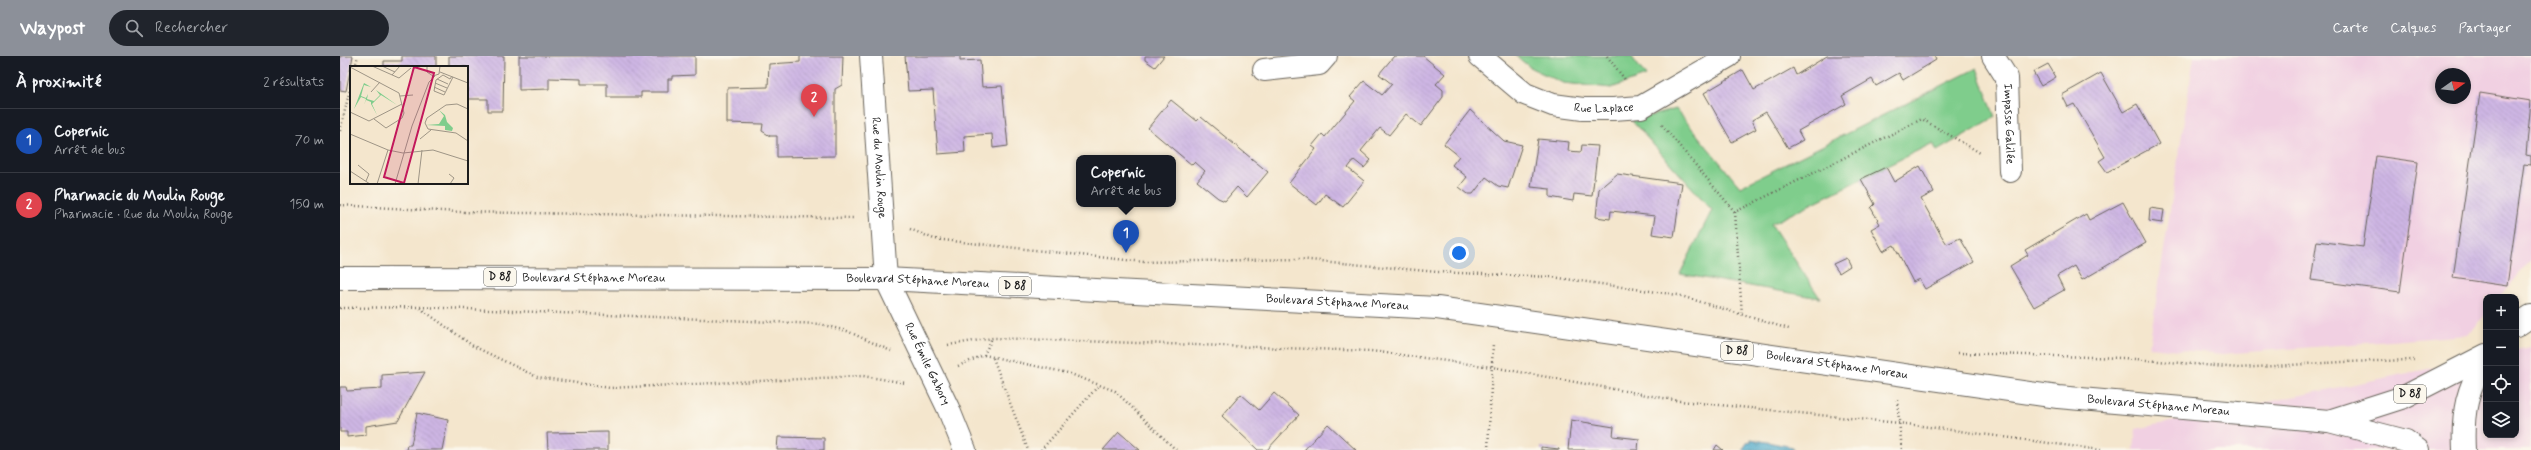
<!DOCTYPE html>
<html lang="fr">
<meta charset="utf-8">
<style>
:root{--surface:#171b24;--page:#20242c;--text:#f1f3f6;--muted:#9ea1a6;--line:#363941;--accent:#8c9099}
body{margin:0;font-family:Mynerve,sans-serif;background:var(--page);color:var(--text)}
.controls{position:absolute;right:12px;bottom:12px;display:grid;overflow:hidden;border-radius:8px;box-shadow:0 2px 6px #0003}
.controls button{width:36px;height:36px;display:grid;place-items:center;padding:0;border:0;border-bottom:1px solid var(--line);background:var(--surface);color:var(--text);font:20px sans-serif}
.compass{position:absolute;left:2095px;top:12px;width:36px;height:36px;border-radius:50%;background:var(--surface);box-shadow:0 2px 6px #0003;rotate:75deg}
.you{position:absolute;left:1119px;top:197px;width:14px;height:14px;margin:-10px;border:3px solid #fff;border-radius:50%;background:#1a73e8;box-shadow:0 0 0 6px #1a73e833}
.badge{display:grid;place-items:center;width:26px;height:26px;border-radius:50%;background:var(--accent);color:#fff;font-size:13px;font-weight:700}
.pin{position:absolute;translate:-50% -33px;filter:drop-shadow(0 1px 2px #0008)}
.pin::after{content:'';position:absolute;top:21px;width:14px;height:12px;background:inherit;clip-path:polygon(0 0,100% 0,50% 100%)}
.popup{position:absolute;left:736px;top:99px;width:100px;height:52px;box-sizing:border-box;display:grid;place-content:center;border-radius:8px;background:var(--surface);filter:drop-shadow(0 1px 3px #0005);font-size:13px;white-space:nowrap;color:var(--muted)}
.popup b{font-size:15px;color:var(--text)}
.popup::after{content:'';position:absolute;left:50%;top:100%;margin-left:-8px;border:8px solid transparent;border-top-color:var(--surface)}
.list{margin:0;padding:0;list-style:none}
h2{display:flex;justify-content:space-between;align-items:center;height:52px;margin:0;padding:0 16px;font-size:17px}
h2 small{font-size:13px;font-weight:400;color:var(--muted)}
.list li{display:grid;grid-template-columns:26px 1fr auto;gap:12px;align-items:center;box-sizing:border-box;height:64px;padding:0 16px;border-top:1px solid var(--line)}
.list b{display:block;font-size:15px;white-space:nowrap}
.list p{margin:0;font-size:13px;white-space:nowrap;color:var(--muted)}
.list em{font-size:13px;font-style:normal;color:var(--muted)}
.icon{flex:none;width:22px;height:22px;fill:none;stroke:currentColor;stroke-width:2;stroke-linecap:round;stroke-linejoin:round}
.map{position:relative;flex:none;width:2191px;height:394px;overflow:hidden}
header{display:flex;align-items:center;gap:24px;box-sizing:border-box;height:56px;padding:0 20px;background:var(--accent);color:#fff}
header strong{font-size:19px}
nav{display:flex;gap:22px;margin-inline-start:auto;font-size:14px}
.search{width:280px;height:36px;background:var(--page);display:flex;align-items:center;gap:10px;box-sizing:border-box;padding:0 14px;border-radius:22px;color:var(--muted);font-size:15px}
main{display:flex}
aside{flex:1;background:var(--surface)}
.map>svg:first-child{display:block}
.built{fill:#f1d0e2;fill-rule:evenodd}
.green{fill:#7fcd8c;stroke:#4e7454}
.water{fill:url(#water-waves);stroke:#346272}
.building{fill:url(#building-back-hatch)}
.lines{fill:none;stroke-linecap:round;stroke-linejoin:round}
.minor-casing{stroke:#68635a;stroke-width:24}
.primary-casing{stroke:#68635a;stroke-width:24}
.path{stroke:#68635a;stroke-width:2.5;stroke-dasharray:1 3;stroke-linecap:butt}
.minor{stroke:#fff;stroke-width:22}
.primary{stroke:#fff;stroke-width:22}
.labels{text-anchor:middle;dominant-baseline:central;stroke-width:4;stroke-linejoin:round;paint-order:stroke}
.shield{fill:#fbf7ec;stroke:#5f5e5a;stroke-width:1}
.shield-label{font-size:11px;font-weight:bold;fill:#1c1c1c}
.street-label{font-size:12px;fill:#1c1c1c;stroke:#fbf7ec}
.inset-road{fill:none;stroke:#9e9586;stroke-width:1}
.view{fill:#c2185b;fill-opacity:0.15;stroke:#c2185b;stroke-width:2}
.inset-edge{fill:none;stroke:#1c1c1c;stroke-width:2}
</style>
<header>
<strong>Waypost</strong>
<div class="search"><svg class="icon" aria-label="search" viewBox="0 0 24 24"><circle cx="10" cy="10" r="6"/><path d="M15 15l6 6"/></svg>Rechercher</div>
<nav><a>Carte</a><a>Calques</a><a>Partager</a></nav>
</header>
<main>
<aside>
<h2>À proximité<small>2 résultats</small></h2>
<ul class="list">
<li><span class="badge" style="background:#1a4fb4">1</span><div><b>Copernic</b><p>Arrêt de bus</p></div><em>70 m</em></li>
<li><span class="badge" style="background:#e0444e">2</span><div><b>Pharmacie du Moulin Rouge</b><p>Pharmacie · Rue du Moulin Rouge</p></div><em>150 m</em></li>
</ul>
</aside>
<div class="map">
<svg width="2191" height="394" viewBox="0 0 2191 394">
<defs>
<pattern id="water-waves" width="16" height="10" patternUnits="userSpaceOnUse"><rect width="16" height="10" fill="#4ba7c9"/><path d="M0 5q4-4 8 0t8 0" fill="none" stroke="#3e87a2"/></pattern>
<pattern id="building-back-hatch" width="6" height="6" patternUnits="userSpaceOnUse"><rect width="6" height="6" fill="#ceb6e4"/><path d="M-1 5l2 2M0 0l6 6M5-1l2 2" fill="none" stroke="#b09cc3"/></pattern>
</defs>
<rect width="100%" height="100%" fill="#fbf7ec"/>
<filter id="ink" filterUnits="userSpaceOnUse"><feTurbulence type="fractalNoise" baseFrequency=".025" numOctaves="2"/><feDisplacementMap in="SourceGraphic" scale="8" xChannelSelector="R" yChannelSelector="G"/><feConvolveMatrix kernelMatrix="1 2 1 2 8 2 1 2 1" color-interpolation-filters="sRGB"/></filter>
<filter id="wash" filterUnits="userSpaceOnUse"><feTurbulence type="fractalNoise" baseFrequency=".012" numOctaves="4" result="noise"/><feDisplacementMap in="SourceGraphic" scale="16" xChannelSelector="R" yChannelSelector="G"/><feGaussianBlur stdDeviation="0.9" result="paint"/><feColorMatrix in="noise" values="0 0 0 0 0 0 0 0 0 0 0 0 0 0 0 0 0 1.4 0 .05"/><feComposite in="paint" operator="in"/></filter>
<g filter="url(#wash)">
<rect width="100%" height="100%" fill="#f4e6cd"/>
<path class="built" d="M1854,0h337v204l-31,37h-14v17l-18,21 -246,19 -73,-7zM2101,18h24v24h-24z
M2191,291v103h-397l2,-21 350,-72v78h30v-85z"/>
<path class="green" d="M1176,0h115l15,20 -35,12 -48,-5 -32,-15z
M1637,12l18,49 -58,34 -4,-8 -162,81 49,74 -140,-24 32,-64 -80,-89 44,-12 64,78z"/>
<path class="water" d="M1411,383l42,8v3h-51l6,-8 3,1z"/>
<g id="blocks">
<path class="building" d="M0,0h13l-7,35 -6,-1z
M62,0h34v11h-52v-6h18z
M109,0h55l-1,55h-15v-12h-21v-32h-18z
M179,0h176v19l-23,1v3h-4v13h-27v5h-34v-13h-26v-5l-32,-1v11l-30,1z
M460,0h43l-1,29 -7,4v67l-58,1v-21h-7l-8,-5 1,-7 -36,-1v-35l41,-1 1,-23 31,-2z
M565,0h55v5l20,-1 2,27 20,-1 6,60 -15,2 -1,-14 -28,2 1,16 -27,2 -5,-64 -25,1z
M805,0h19l-9,11 -10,-7z
M1054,0h29l22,18 -9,10 7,6v7l-22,29 -15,-12 -17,21 -9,-7 -19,23 10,9 -7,8 -10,-8 -6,8 16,13 -21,26 -18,-13 -8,11 -28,-22 27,-34 -4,-3 10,-12 3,3 30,-36 -5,-4 14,-16 18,14 10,-11 -13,-10z
M1487,0h107l2,4 -33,20 -4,-7 -23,13 -4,-7 -30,17 4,8 -48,27 5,9 -15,8 -22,-36 -14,8 4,9 -24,13 -28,-49 39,-23 11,20 39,-22 3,7z
M1708,8l8,13 -15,9 -8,-14z
M1761,17l22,39 14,-8 22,40 -52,28 -8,-11 6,-4 -15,-26 -16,-27 -6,3 -6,-12z
M2140,37l51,8 -5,54 5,1v9l-7,-1 -17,122 -54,-8z
M831,44l26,21 4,-4 67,55 -21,25 -10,-10 -12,14 -7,-3 -21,-17 8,-10 -10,-9 -3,3 -44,-37z
M1130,54l34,31 18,4 -14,43 -10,-2 -12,-9 -13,17h-5l-9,-7 8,-10 -15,-12 7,-9 -15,-12z
M1198,83l31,3 -1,9 13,1 1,-7 16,1 -6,50 -18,-2 -1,7 -23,-4v-8l-19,-2z
M2036,100l42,6 -18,130 -89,-12 6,-39 46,6z
M1580,110l14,26 -13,7 20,36 6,9 13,-6 14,24 -49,27 -6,-10 -6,3 -19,-37 -11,6 -12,-22 9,-5 -9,-16 4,-4 -14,-25 25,-12 8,15z
M1277,118l65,9 -8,54 -22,-3 3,-18 -44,-5 -1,8 -14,-2 3,-28z
M1783,146l23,41 -64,37 -8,-14 -17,10 7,14 -30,17 -24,-41 18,-11 -3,-5 61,-36 3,6z
M1810,152l14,2 -2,13 -13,-2z
M1506,202l4,8 -11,7 -6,-9z
M85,316l-27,49 -32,5v9l-19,2v-5h-7v-45h6l1,4 35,-2v-14z
M934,337l25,22 -32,35h-9l-36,-34 19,-22 18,16z
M77,357l31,7 -6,30h-36l1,-5h4z
M1231,364l43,7 -1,9 26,3 -1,11h-70z
M988,368l28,26h-52z
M268,376v18h-60l-1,-17z
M779,376l21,18h-37z
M438,381l46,1v12h-47z
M1377,389l6,5h-9z
M1201,391l18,2v1h-18z"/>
</g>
</g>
<g filter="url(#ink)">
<use href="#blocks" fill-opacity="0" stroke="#68635a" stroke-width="1"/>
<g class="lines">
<g class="minor-casing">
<g id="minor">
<path id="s1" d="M531,0l15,223 62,129 17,42"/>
<path id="s2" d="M1140,0l45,38 28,11 30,4h30l28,-2 88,-51"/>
<path id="s3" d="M1653,0l14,22 3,93"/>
<path d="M924,14l55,-6 7,-8"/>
</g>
</g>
<g class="primary-casing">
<g id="primary">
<path id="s4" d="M0,222l546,1 551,29 621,89 271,24 77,20 12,9"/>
<path d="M2176,270l15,-10"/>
<path d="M1989,365l75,-24 82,-42"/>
<path d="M2124,394c-2,-40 3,-59 22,-94"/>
</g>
</g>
<path class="path" d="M1267,0l19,25
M15,11l3,-11
M1322,69l73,87 187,-93 60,35
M0,75l11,-46
M0,149l119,7 396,6
M1395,156l7,103
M570,173l24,10 210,23 155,-3 138,13 115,5 126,18 111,34
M0,252l79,-1 401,17 27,7 44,20
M80,252l53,38 64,31 73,11 253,-12 43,7
M608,289l45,-7 378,13 121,16 188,34 219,22 202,27
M1618,297l165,5 116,10 102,-6 73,-2
M644,299l84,18 47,18 61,59
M653,302l35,92
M618,310l26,-11 8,-17
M1557,344l5,50
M701,394l58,-65
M1148,394l5,-107"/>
<use href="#minor" class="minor"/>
<use href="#primary" class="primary"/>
</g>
</g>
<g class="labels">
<g class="shield">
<rect x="144" y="212" width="32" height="18" rx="3"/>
<rect x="659" y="221" width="32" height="18" rx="3"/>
<rect x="1381" y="286" width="32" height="18" rx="3"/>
<rect x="2054" y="329" width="32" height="18" rx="3"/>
</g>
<g class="shield-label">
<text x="160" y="221">D 88</text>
<text x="675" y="230">D 88</text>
<text x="1397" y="295">D 88</text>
<text x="2070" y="338">D 88</text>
</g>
<g class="street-label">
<text stroke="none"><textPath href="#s2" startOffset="140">Rue Laplace</textPath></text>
<text stroke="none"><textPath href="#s3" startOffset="72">Impasse Galilée</textPath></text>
<text stroke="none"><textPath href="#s1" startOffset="112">Rue du Moulin Rouge</textPath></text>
<text stroke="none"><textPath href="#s4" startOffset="254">Boulevard Stéphane Moreau</textPath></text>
<text stroke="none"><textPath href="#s4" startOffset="578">Boulevard Stéphane Moreau</textPath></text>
<text stroke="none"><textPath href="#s4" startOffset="998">Boulevard Stéphane Moreau</textPath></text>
<text stroke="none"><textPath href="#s1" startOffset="318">Rue Émile Gabory</textPath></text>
<text stroke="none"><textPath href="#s4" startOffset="1502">Boulevard Stéphane Moreau</textPath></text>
<text stroke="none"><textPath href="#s4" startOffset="1826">Boulevard Stéphane Moreau</textPath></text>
</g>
</g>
<g transform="translate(10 10)">
<rect width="118" height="118" fill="#f4e6cd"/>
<path d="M14,17l7,4 -7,-2 -3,11 5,2 2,-4 -1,5 7,2 6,-6 -4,-5 21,15 -16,-10 -9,9 5,11 -6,-11v-2l-5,-2 -2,5 2,-6 -5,-2 -7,12zM89,44l6,5 2,7 6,6 -1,3 -7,-1v-4l-19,-1 13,-1 5,-8z" fill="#7fcd8c"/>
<path class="inset-road" d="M22,0l27,12 12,-10M32,0l13,6M77,0v6l6,4 6,-2 1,-8M0,1l49,26 5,20 -2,5 -16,10 -12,-9M90,6l28,11M42,9l8,-9M102,10l-2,3 -7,-4 -7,5 -2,11 10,4 9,-18M87,13l11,5M85,17l12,5M84,21l11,5M21,26l9,-10M50,30l13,-1M118,43l-11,-5 -11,1 -19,13 -2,5 3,6 28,4 12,8M0,46l19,9 33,-17M0,68l38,16 15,3 30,-3 35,11M70,73l11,-9M8,99l11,9 -3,7M0,105l20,13M99,108l5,4 -4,6M27,118l11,-34M45,118l17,-58 17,-44 6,-6M68,118l4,-34"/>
<path class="view" d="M64,1l20,6 -30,110 -20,-6z"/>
<rect width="118" height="118" class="inset-edge"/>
</g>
</svg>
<div class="controls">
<button>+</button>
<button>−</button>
<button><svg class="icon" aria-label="locate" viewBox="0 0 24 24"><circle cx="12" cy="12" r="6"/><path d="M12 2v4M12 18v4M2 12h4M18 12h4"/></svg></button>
<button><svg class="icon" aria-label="layers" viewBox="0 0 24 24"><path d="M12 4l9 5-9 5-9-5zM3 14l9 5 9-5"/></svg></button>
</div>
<svg class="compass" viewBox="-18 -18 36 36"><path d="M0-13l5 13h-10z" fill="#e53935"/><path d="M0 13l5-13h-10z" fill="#9ea1a6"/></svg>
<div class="you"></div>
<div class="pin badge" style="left:786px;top:197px;background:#1a4fb4">1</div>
<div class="popup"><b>Copernic</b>Arrêt de bus</div>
<div class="pin badge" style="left:474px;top:61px;background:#e0444e">2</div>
</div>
</main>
